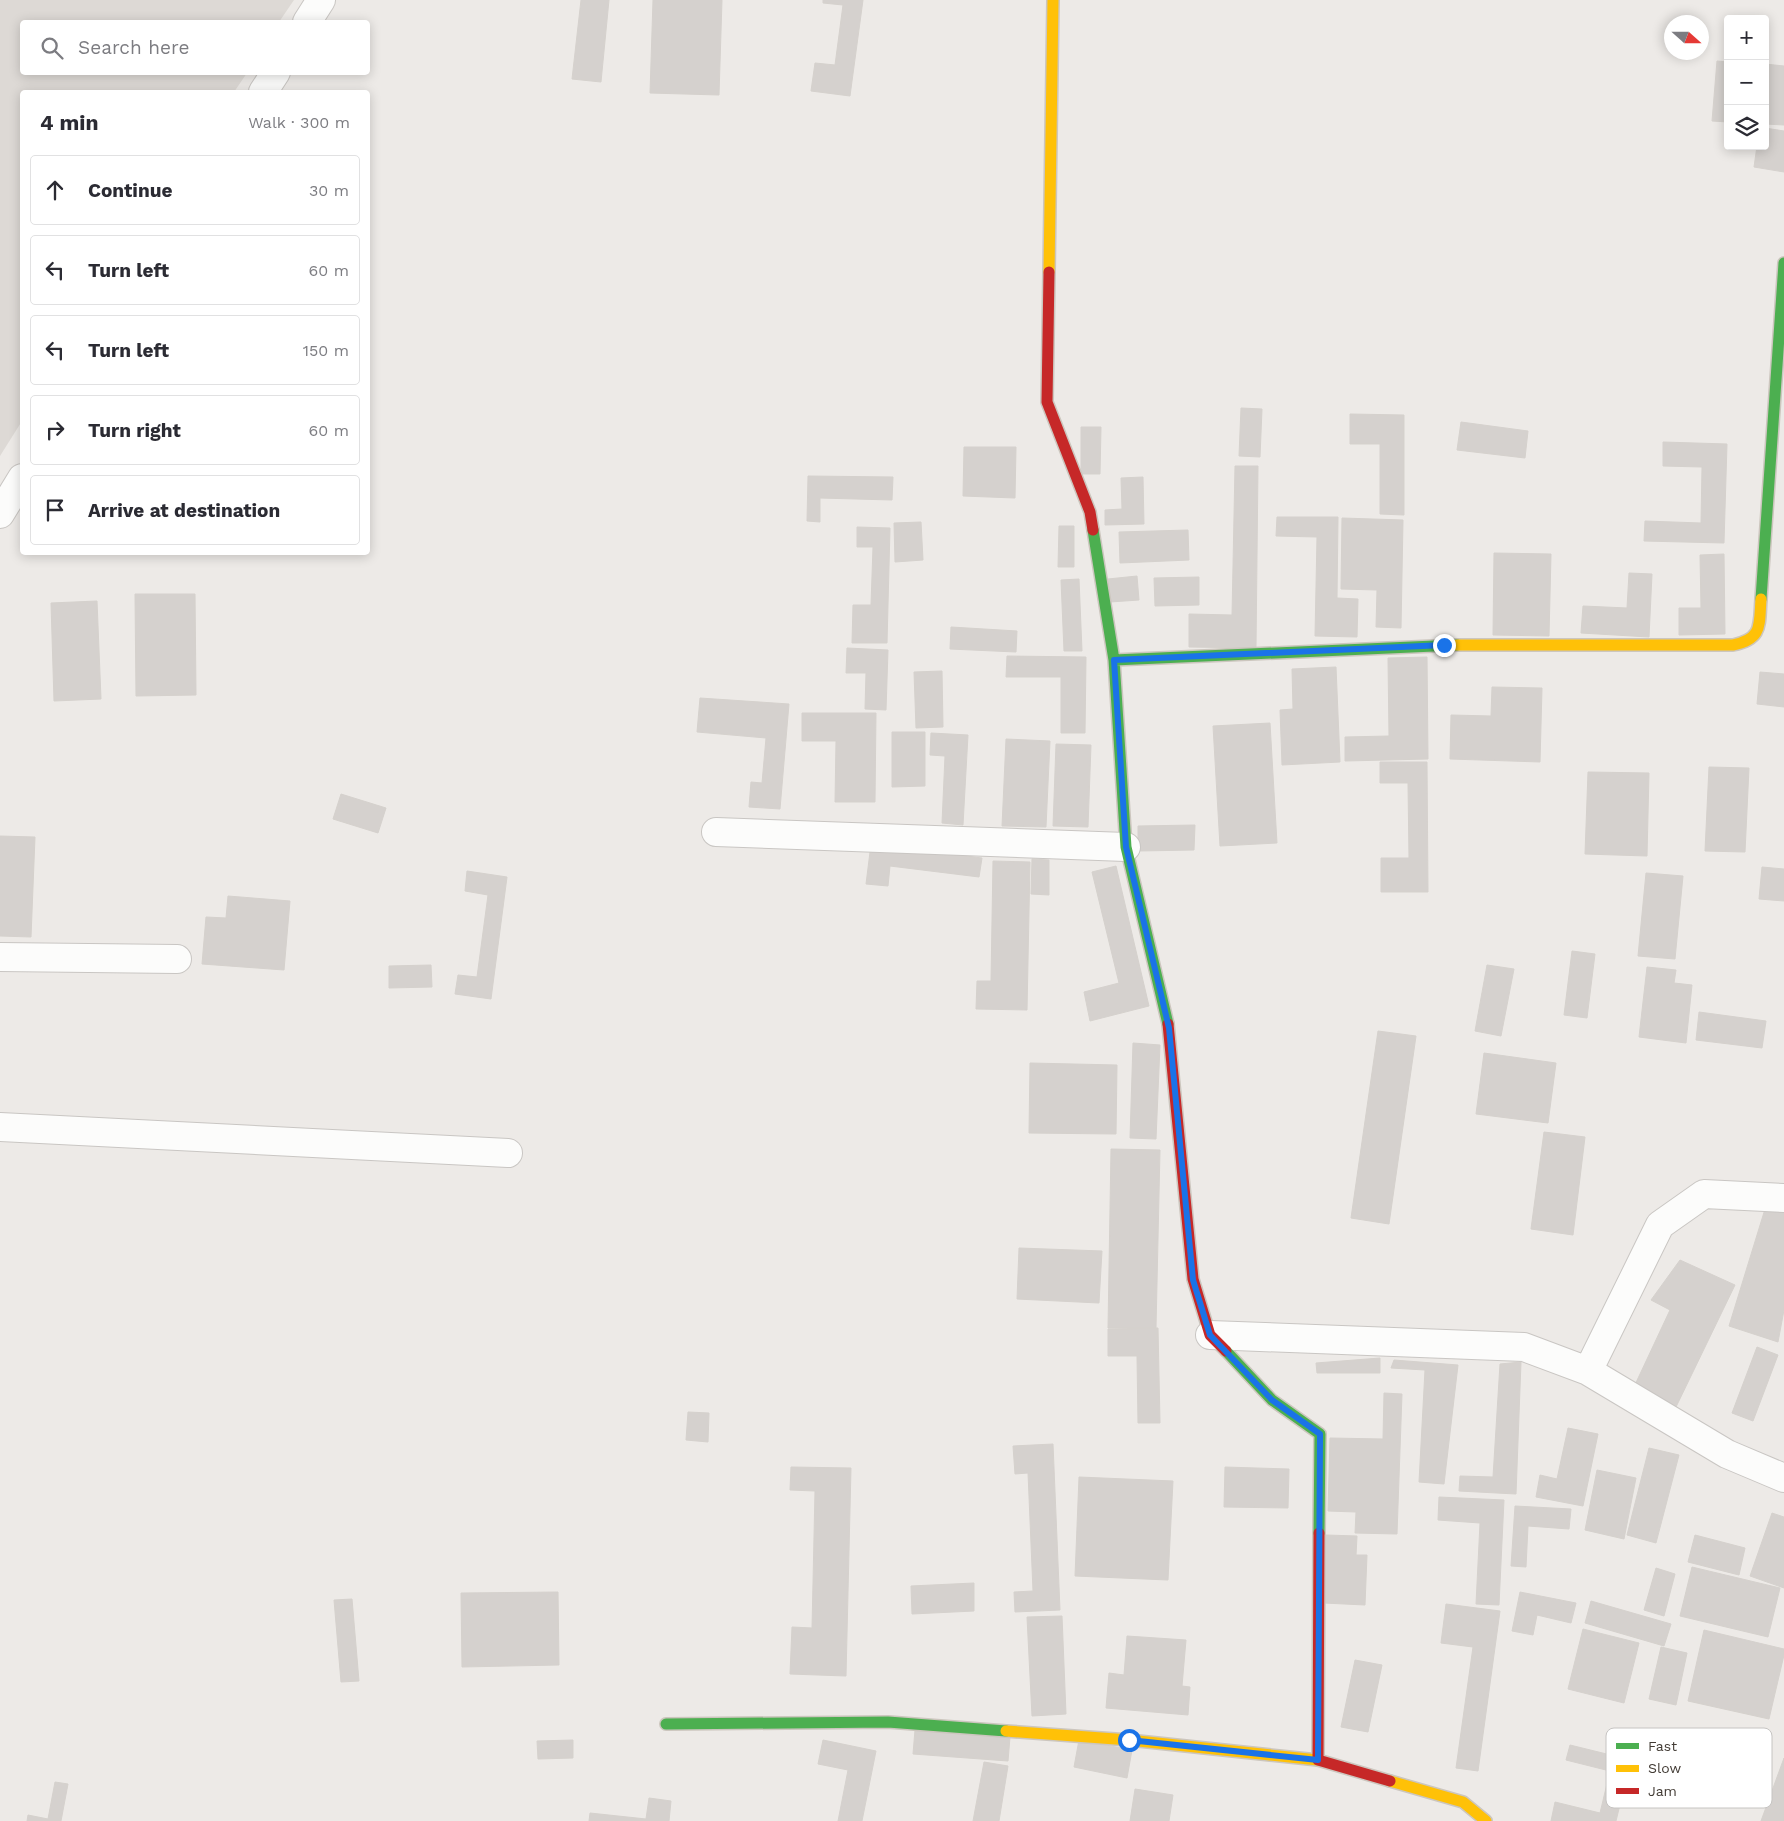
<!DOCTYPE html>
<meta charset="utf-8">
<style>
:root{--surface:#fff;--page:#f2f2f3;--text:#2b2b33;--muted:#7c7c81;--line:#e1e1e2}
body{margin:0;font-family:"Work Sans",sans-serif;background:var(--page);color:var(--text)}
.controls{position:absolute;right:15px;top:15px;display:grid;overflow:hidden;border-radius:5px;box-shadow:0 2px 12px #0003}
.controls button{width:45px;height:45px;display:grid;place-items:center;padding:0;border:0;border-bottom:1px solid var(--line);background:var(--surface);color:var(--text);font:25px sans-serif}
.compass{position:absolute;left:1664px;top:15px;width:45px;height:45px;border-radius:50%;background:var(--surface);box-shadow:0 2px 12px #0003;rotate:111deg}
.stop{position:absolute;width:15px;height:15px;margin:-11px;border:4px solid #1a73e8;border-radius:50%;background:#fff}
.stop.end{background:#1a73e8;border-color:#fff;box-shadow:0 1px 5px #0008}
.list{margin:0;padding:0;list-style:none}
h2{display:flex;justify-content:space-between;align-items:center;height:65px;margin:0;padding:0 20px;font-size:21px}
h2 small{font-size:16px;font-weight:400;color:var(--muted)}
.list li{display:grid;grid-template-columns:32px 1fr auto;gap:15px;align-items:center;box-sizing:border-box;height:70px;margin:0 10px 10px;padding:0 10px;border:1px solid var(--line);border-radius:5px}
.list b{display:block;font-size:19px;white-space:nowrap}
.list em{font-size:16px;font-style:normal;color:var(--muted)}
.icon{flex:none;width:28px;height:28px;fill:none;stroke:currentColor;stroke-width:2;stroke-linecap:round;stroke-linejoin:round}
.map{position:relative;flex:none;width:1784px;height:1821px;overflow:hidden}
.search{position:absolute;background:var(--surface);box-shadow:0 2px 12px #0003;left:20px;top:20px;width:350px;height:55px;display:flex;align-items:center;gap:12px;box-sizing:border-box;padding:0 18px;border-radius:5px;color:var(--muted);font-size:19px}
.panel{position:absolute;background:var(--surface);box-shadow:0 2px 12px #0003;left:20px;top:90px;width:350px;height:465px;border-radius:5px}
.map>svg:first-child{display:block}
.industrial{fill:#ddd9d5}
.building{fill:#d5d1ce;stroke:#d5d1cd}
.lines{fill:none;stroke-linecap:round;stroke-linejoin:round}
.street-casing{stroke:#c9c6c3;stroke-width:30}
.fast-casing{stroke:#ccc6be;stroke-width:14}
.slow-casing{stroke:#ccc6be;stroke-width:14}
.jam-casing{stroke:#ccc6be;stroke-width:14}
.street{stroke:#fcfcfb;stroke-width:28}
.fast{stroke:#4caf50;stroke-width:11}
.slow{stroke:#ffc107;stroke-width:11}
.jam{stroke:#c62828;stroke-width:11}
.route{stroke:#1a73e8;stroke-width:6}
.key{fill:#fff;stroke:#c6c4c2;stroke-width:1}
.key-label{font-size:14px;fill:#423b34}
</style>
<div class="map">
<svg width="1784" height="1821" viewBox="0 0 1784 1821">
<rect width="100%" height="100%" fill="#edeae7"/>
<path class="industrial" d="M0,0h294l-15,22h-257v50l225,1 -13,19h-212v329l-22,35z"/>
<path class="building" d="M581,0h28l-8,82 -29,-3z
M653,0h69l-3,95 -69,-2z
M823,0h40l-13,96 -39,-5 4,-28 20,2 8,-60 -20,-2z
M1717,61l11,1v60l-16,-1z
M1765,64l19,2v59l-19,-1z
M1765,128l19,3v41l-30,-5 3,-21h8z
M1241,408l21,1 -2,48 -21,-1z
M1350,414l54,1v100l-24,-1v-70h-30z
M1461,422l67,9 -3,27 -68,-8z
M1081,427h20l-1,47h-19z
M1663,442l64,2 -3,99 -80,-2 1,-20 56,2 1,-56 -39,-1z
M964,447h52l-1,51 -52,-2z
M1235,466h23l-2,182 -67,-1v-33l43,1z
M808,476l85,1 -1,23 -72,-2v24l-13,-1z
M1143,477l1,47 -39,1v-15l17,-1 -1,-31z
M1277,517h61l-1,81 21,1 -1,38 -42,-1 2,-99 -41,-1z
M1342,518l61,2 -2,108 -25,-1 1,-37 -36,-1z
M921,522l2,38 -28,2 -1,-39z
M1059,526h15v41h-16z
M857,527l33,1 -3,115h-35l1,-38h18l2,-58h-16z
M1188,530l1,30 -69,3 -1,-31z
M1494,553l57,1 -2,82 -56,-1z
M1724,554l1,80 -46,1v-27h22l-1,-53z
M1629,573l23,1 -3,63 -68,-4 2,-27 44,2z
M1137,576l2,24 -29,2 -2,-23z
M1199,577v28l-44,1 -1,-28z
M1079,579l3,72h-18l-3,-71z
M135,594h60l1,101 -60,1z
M97,601l4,98 -47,2 -3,-98z
M951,627l66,4 -1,21 -66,-3z
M847,648l41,2 -2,60 -21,-1 1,-36h-20z
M1007,656l79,1 -1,76h-24v-56h-55z
M1427,657l1,102 -83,2v-24l44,-1 -1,-78z
M1336,667l4,95 -58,3 -2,-55 13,-1 -1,-40z
M942,671l1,56 -27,1 -2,-56z
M1760,672l24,2v33l-27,-3z
M1492,687l50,1 -2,74 -90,-3 1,-44 40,1z
M700,698l89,6 -9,105 -31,-2 2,-25 11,1 4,-45 -69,-6z
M802,713h74l-1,89h-40l1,-61h-34z
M1270,723l7,120 -57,3 -7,-120z
M892,732h33v54l-33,1z
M931,733l37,2 -5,90 -21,-2 3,-67 -15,-1z
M1006,739l44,2 -4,86 -44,-1z
M1056,744l35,1 -3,82 -35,-1z
M1380,762h47l1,130h-47v-34h28l-1,-75h-28z
M1709,767l40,1 -4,84 -40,-1z
M1588,772l61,1 -2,83 -62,-2z
M341,794l45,14 -8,25 -45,-14z
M1195,825l-1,25 -56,1v-25z
M0,836l35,1 -4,100 -31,-1z
M871,844l111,14 -3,19 -89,-11 -2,20 -22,-2z
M1032,859l17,1v35l-18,-1z
M993,861l37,1 -3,148 -51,-1 1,-28h14z
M1116,866l33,140 -59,15 -6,-29 35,-9 -27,-111z
M1762,867l22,2v32l-25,-2z
M467,871l40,6 -16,122 -36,-5 3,-19 19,2 11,-82 -23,-4z
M1646,873l37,3 -8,83 -37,-3z
M228,896l62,5 -6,69 -82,-6 4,-47 20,1z
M1572,951l23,3 -8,64 -23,-3z
M431,965l1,22 -43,1v-22z
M1487,965l27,4 -13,67 -26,-5z
M1647,967l29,3 -2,13 18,2 -6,58 -47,-6z
M1699,1012l67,9 -4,27 -66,-8z
M1378,1031l38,5 -27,188 -38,-6z
M1133,1043l27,2 -4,94 -26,-1z
M1484,1053l72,10 -8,60 -72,-9z
M1030,1063l87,2 -1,69 -87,-1z
M1544,1132l41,5 -12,98 -42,-6z
M1111,1149l49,1 -4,178h-48z
M1765,1209l19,2v99l-6,32 -49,-16z
M1019,1248l83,3 -3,52 -82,-4z
M1680,1260l55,25 -60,124 -42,-20 37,-79 -19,-10z
M1158,1328l2,95h-22l-1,-67h-29v-27z
M1757,1347l21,8 -25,66 -21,-8z
M1380,1358v15h-63l-1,-10z
M1394,1360l64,5 -14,119 -25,-2 6,-112 -34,-2z
M1521,1362l-5,132 -57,-3 1,-15 33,1 7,-113z
M1384,1393l18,1 -5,140 -42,-1 1,-21 -28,-1 2,-73 53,1z
M688,1412l21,1 -1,29 -22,-2z
M1568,1428l30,6 -15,72 -47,-9 4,-22 17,4z
M1053,1444l7,166 -45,2 -1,-20 19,-1 -5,-118 -13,1 -2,-28z
M1649,1448l30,7 -23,88 -29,-8z
M791,1467l60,1 -5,208 -56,-2 2,-47 20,1 3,-137 -25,-1z
M1225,1467l64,2 -1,39 -64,-1z
M1597,1470l39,8 -12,61 -39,-9z
M1079,1477l94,4 -5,99 -93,-4z
M1439,1497l65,3 -5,105 -23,-1 4,-81 -42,-3z
M1515,1506l56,3 -2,20 -41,-3 -2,41 -15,-1z
M1772,1513l12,4v71l-34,-12z
M1326,1535l31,1 -1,19h11l-2,50 -41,-2z
M1695,1535l50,13 -6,27 -51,-13z
M1692,1567l88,21 -12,49 -88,-21z
M1656,1568l19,6 -11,42 -20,-6z
M974,1583v28l-62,3 -1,-28z
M558,1592l1,73 -97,2 -1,-74z
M1520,1592l56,11 -5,20 -34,-8 -4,20 -21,-4z
M352,1599l7,82 -18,1 -7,-82z
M1591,1601l80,23 -7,22 -79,-23z
M1446,1604l54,7 -22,160 -22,-3 17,-121 -32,-4z
M1062,1616l4,98 -34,2 -5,-99z
M1583,1629l56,14 -15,60 -56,-14z
M1704,1630l80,19v6l-15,64 -81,-18z
M1127,1636l59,4 -4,46 8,1 -2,28 -82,-7 3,-35 15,2z
M1661,1647l26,6 -11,52 -27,-6z
M1355,1660l27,5 -14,67 -27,-5z
M915,1730l95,7 -2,24 -95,-7z
M573,1740v18l-35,1 -1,-18z
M823,1740l53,11 -14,70h-24l10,-51 -30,-6z
M1079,1740l53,10 -5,28 -53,-11z
M1570,1745l61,15 -15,61h-65l4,-19 45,11 10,-42 -44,-11z
M1784,1758v63h-23z
M984,1762l24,4 -9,55h-26z
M55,1782l13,2 -7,37h-34l1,-6 20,4z
M1135,1789l38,6 -4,26h-39z
M649,1798l22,3 -2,20h-80l1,-8 56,6z"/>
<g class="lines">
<g class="street-casing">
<path id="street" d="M307,22l14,-22
M263,92l13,-20
M0,514l22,-36
M716,832l410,15
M0,957l177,2
M0,1127l508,26
M1210,1335l314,12 64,24 139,83 57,24
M1588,1371l72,-146 44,-31 80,4"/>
</g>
<g class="fast-casing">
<path id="fast" d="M1093,530l21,130 12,187 42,177
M1761,599l23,-336
M1114,660l343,-15
M1226,1351l46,49 48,34 -1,99
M666,1724l222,-2 118,9"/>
</g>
<g class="slow-casing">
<path id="slow" d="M1049,272l4,-272
M1457,645h276c30,-6 26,-20 28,-46
M1006,1731l123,9 189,20
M1390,1781l73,21 23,19"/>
</g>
<g class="jam-casing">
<path id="jam" d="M1049,272l-2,130 43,110 3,18
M1168,1024l25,255 17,56 16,16
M1319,1533l-1,227 72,21"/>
</g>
<use href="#street" class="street"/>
<use href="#fast" class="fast"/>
<use href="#slow" class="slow"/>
<use href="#jam" class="jam"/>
</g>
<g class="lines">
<path class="route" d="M1129,1740l189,20 2,-326 -48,-34 -62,-65 -17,-55 -24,-252 -43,-181 -12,-187 330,-15"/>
</g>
<rect x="1606" y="1728" width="166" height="80" rx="8" class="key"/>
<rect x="1616" y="1743" width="23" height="6" fill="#4caf50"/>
<rect x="1616" y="1765" width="23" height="7" fill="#ffc107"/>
<rect x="1616" y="1788" width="23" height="6" fill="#c62828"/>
<g class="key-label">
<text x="1648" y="1751">Fast</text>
<text x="1648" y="1773">Slow</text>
<text x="1648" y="1796">Jam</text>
</g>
</svg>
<div class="controls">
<button>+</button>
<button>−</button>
<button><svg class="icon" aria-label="layers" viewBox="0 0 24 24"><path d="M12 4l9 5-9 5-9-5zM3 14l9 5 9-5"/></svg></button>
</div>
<svg class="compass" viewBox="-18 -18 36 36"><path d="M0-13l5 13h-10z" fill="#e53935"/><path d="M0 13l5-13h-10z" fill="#7c7c81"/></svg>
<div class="stop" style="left:1129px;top:1740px"></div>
<div class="stop end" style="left:1444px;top:645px"></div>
<div class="search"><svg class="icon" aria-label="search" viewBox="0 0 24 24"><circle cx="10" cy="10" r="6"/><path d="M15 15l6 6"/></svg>Search here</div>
<section class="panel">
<h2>4 min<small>Walk · 300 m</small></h2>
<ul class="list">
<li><svg class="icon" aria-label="ahead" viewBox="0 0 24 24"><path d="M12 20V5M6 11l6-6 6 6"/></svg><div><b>Continue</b></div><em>30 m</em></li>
<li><svg class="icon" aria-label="left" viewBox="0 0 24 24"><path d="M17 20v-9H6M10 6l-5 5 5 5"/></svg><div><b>Turn left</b></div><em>60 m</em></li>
<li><svg class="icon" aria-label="left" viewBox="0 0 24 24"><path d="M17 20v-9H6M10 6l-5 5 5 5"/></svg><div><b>Turn left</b></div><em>150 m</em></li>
<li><svg class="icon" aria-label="right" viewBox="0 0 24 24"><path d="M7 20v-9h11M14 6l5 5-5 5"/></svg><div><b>Turn right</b></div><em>60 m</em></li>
<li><svg class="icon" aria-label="arrive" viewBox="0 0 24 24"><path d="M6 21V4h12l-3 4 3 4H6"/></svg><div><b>Arrive at destination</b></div></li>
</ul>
</section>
</div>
